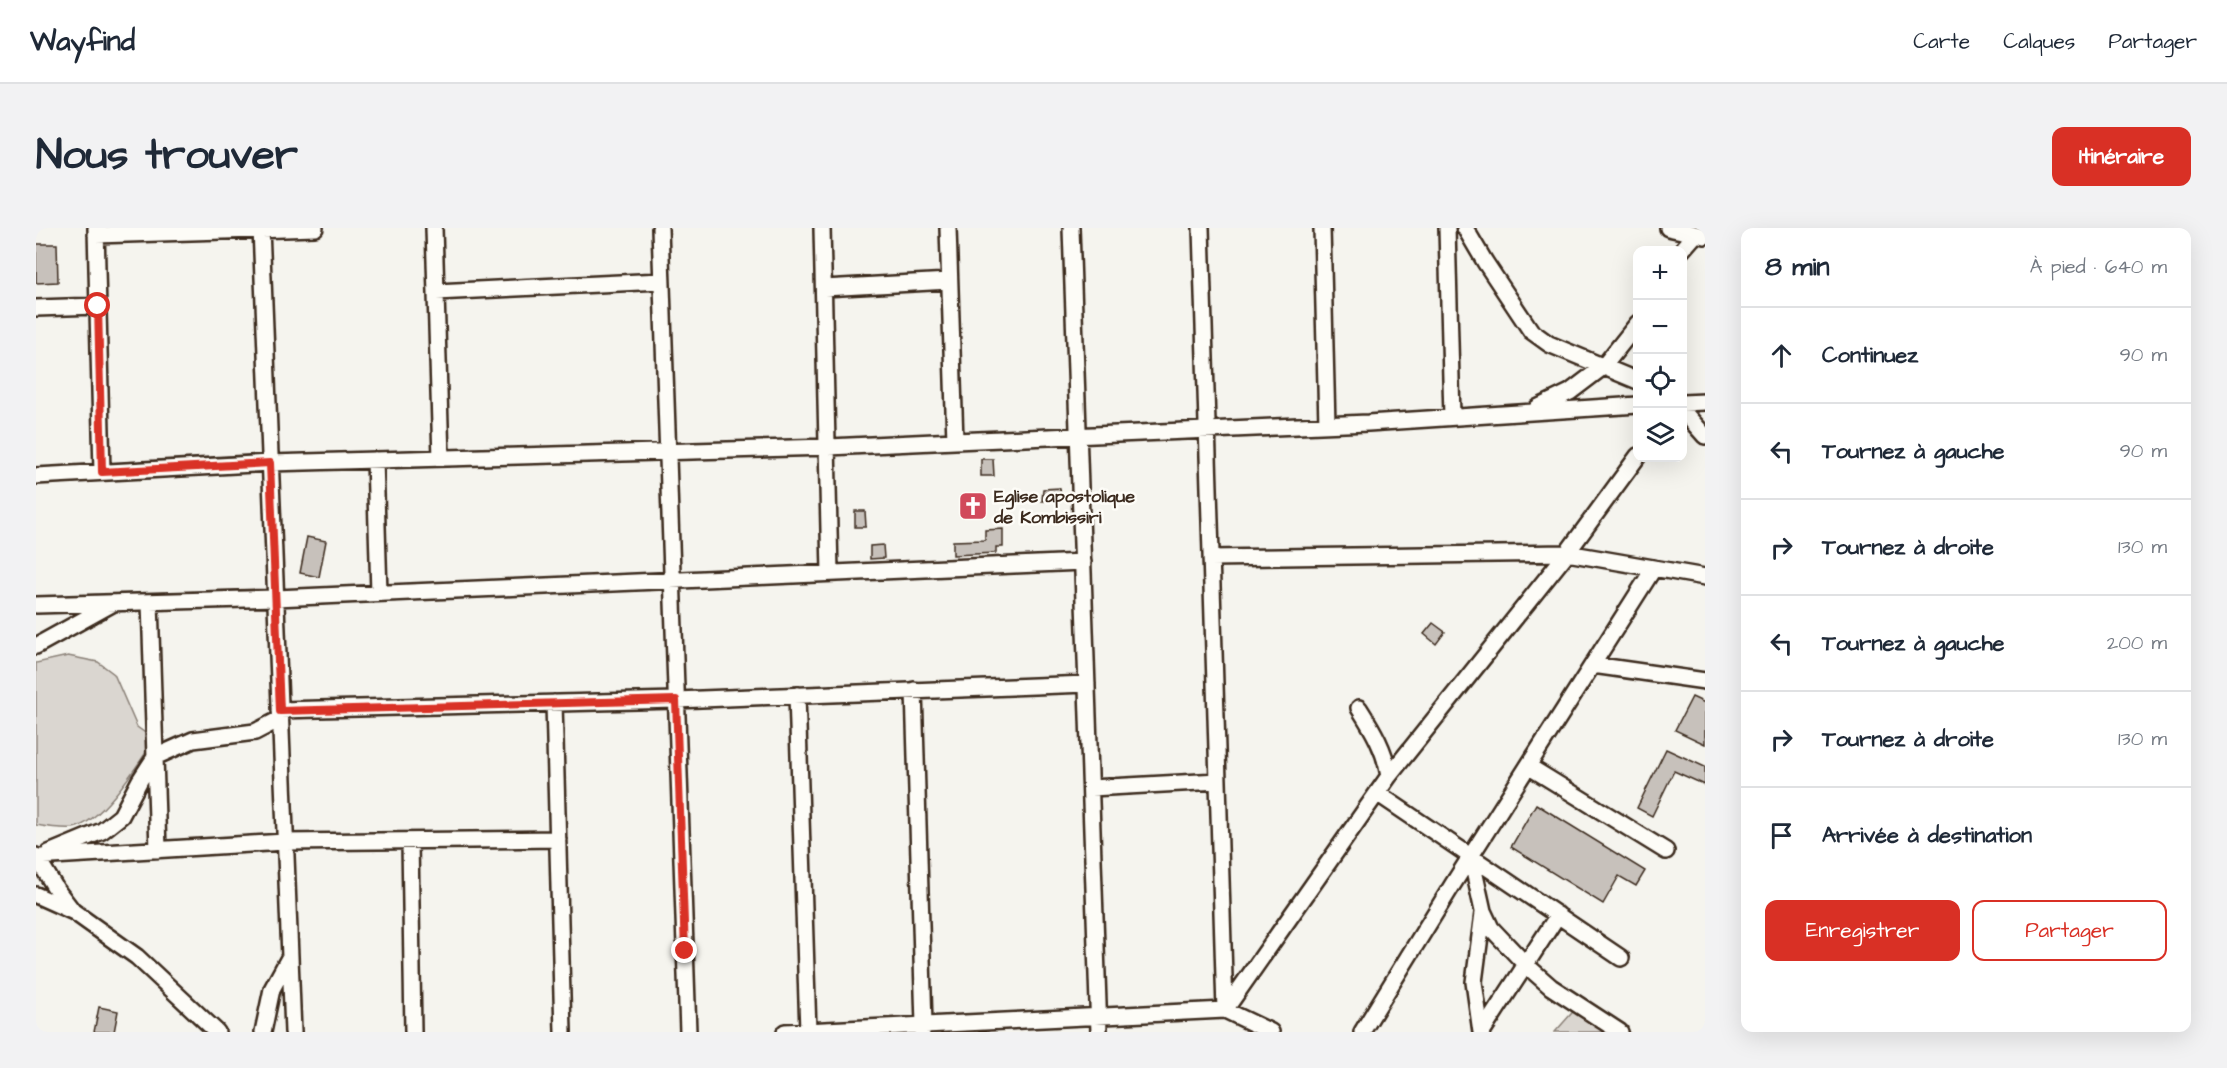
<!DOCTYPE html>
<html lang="fr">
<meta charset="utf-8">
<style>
:root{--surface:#fff;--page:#f2f2f3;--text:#1f2937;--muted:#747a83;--line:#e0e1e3;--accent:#d93025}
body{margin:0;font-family:"Architects Daughter",sans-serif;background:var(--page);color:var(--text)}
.controls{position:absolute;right:18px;top:18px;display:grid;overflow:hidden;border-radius:12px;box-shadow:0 6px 24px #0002}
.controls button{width:54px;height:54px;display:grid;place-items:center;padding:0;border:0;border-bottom:2px solid var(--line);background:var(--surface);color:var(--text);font:30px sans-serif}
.stop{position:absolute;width:18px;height:18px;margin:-14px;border:4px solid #d93025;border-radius:50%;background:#fff}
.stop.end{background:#d93025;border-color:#fff;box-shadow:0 2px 6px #0008}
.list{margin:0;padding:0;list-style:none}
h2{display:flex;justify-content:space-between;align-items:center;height:78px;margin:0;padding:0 24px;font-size:26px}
h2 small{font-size:20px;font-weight:400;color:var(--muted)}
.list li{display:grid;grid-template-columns:39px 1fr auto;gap:18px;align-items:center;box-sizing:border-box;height:96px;padding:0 24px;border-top:2px solid var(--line)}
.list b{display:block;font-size:22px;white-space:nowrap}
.list em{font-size:20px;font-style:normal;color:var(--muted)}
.actions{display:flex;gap:12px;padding:18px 24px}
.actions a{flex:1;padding:14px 0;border:2px solid var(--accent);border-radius:12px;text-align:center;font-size:21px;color:var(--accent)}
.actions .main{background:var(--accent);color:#fff}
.icon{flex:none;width:33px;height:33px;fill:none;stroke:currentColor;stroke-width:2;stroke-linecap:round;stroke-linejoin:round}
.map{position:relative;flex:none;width:1669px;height:804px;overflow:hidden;border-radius:12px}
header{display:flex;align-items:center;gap:36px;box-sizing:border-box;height:84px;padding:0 30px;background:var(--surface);border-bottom:2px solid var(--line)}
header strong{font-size:28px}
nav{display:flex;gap:33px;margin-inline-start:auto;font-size:21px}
.intro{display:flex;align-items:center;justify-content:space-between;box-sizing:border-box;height:144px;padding:0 36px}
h1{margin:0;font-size:42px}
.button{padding:15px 27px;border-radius:12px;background:var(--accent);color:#fff;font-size:21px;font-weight:700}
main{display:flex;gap:36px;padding:0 36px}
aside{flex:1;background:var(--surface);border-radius:12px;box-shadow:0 6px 24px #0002}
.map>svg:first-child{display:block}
.green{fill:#dad6d0;stroke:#8a8077;stroke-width:1.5}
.building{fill:#c7c1bb;stroke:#3b2a1e;stroke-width:1.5}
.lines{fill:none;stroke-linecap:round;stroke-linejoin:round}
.street-casing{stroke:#3b2a1e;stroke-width:20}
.street{stroke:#fdfcf7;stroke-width:15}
.route{stroke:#d93025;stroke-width:8}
.labels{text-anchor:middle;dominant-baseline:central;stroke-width:5;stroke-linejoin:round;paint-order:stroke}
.poi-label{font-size:18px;font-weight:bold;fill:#3b2a1e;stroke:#fdfcf7;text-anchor:start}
</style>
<header>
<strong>Wayfind</strong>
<nav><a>Carte</a><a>Calques</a><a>Partager</a></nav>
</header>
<div class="intro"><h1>Nous trouver</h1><a class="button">Itinéraire</a></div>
<main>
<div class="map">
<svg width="1669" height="804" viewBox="0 0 1669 804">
<rect width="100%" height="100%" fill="#f5f4ee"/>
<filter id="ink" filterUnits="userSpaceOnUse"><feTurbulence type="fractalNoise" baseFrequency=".0167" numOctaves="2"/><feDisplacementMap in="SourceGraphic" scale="12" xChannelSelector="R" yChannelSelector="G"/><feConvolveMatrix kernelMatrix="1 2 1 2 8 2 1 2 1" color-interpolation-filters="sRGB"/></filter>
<g filter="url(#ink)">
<path class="green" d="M32,428l30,6 16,12 23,53 11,8 1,13c-14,21 -50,76 -76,80 -12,1 -25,-1 -37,-3v-162z
M1543,777l41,27h-65z"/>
<path class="building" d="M0,16h21l1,38 -22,1z
M945,231h12l1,17h-13z
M1024,260l1,13h-19l1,-12z
M819,283h10l1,16h-11z
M967,301v18h-7v6l-43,2v-14l32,-1v-10z
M271,309l19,4 -7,36 -19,-4z
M847,317l1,13 -14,1v-13z
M1397,395l12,9 -9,12 -12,-10z
M1656,469l13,6v41l-30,-14z
M1630,521l39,18v18l-31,-14 -22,45 -15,-8z
M1500,576l109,67 -9,15 -17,-10 -16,28 -92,-57z
M63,779l19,4 -4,21h-20z"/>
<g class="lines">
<g class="street-casing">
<path id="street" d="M60,0l6,244
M225,0l32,804
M398,0l7,230
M624,0l28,804
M786,0l8,345
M912,0l7,213
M1035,0l28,804
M1165,0l24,782
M1286,0l5,197
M1411,0l5,189
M1429,0l20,34 46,69 18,13 89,37
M1632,0l37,8
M60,7l219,-7
M1646,22l14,-16
M788,60l125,-7
M400,64l225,-11
M0,80l62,-2
M1646,175l23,-1
M1501,180l33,-16 33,-25 35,-44
M1646,182l23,26
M339,232l4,133
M0,248l234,-13 559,-16 126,-6 413,-18 270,-18
M1175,330l356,-5 71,-97
M114,374l8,248
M0,377l240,-7 807,-36
M0,418l76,-42
M1557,437l112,16
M878,462l10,335 -2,7
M761,467l11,336
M518,475l9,329
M1323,480c14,22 26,42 30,68
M244,482l396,-10 411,-16
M1492,538l138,85
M1055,560l127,-7
M1341,565l244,165
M374,613l3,191
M13,625l53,-22 19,-15 19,-36 15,-23 38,-17 62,-8 25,-13
M0,628l20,33 16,21
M0,629l249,-15 273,-3
M1435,629l12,54 8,17 35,37 25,22 69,45
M0,667l38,17 63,45 80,75
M1189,782l164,-234 178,-223 138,24
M227,804l9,-43 18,-33
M749,804l440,-22 46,22
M1326,804l91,-148 201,-316
M1445,804l-7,-50 9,-69
M1446,804l76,-117"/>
</g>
<use href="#street" class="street"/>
</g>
</g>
<g class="lines" filter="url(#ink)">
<path class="route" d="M62,78l4,166 168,-9 10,248 396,-11 9,251"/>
</g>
<defs>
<g id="church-square" transform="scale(1.5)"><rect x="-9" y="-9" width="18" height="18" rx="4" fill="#d1495b" stroke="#fdfcf7"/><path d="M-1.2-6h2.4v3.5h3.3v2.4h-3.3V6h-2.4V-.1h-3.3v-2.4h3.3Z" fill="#fff"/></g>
</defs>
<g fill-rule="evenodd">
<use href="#church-square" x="937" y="278"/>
</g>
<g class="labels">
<g class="poi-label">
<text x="958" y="268">Eglise apostolique<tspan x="958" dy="21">de Kombissiri</tspan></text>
</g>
</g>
</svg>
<div class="controls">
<button>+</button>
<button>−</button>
<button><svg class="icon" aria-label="locate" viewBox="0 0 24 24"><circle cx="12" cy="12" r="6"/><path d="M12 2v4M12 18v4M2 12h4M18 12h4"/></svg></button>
<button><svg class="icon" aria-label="layers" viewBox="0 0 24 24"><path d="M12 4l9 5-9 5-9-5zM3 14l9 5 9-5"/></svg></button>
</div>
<div class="stop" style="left:62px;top:78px"></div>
<div class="stop end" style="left:649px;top:723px"></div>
</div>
<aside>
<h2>8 min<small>À pied · 640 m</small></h2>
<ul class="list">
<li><svg class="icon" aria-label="ahead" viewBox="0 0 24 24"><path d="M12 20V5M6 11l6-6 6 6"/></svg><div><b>Continuez</b></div><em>90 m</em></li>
<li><svg class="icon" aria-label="left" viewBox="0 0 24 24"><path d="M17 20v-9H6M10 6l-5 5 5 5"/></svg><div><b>Tournez à gauche</b></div><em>90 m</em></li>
<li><svg class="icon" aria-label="right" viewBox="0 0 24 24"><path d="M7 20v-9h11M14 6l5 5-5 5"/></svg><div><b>Tournez à droite</b></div><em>130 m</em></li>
<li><svg class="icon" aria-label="left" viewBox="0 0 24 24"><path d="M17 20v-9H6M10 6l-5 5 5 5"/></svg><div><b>Tournez à gauche</b></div><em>200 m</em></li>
<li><svg class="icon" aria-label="right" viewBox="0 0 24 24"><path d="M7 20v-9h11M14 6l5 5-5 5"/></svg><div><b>Tournez à droite</b></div><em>130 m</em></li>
<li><svg class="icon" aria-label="arrive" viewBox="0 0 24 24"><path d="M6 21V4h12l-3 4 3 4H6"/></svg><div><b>Arrivée à destination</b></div></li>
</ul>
<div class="actions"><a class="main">Enregistrer</a><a>Partager</a></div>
</aside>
</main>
